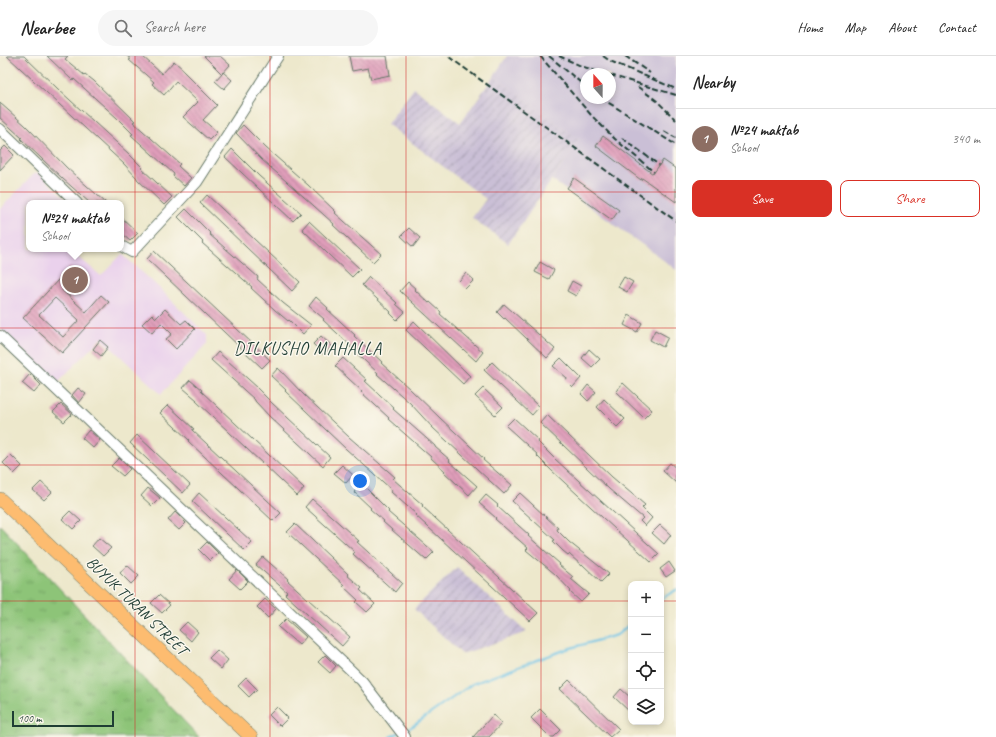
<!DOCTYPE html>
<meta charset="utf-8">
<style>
:root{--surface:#fff;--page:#f6f6f6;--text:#222;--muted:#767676;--line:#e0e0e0;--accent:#d93025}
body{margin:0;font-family:Caveat,sans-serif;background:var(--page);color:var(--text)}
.controls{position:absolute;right:12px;bottom:12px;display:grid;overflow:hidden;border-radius:8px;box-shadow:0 2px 6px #0003}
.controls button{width:36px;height:36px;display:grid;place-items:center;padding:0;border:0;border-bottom:1px solid var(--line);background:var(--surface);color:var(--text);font:20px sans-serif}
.compass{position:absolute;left:580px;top:12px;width:36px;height:36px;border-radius:50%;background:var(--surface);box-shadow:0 2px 6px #0003;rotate:339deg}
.scale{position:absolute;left:12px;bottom:10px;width:102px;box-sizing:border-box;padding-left:4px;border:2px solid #1f3d34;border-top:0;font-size:11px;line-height:14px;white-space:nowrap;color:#1f3d34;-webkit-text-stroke:3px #fbf7ec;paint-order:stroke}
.you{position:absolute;left:360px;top:425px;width:14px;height:14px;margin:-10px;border:3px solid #fff;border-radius:50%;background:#1a73e8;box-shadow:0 0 0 6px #1a73e833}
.badge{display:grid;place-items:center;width:26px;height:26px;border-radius:50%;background:var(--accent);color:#fff;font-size:13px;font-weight:700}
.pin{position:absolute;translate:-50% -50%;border:2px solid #fff;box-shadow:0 1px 4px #0006}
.popup{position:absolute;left:26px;top:144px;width:98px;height:52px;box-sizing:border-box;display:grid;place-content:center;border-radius:8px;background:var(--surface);filter:drop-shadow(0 1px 3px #0005);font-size:13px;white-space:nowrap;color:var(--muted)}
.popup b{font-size:15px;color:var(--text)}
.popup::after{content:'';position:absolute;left:50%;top:100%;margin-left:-8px;border:8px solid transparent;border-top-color:var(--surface)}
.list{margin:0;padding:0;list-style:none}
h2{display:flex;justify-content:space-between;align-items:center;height:52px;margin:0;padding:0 16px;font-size:17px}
h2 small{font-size:13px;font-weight:400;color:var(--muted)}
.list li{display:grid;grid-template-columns:26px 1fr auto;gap:12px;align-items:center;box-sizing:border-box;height:60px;padding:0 16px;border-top:1px solid var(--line)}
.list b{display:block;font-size:15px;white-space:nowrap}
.list p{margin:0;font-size:13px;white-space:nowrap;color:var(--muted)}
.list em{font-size:13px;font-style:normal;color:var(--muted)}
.actions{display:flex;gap:8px;padding:12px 16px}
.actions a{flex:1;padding:9px 0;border:1px solid var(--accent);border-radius:8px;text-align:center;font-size:14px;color:var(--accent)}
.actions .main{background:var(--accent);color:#fff}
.icon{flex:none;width:22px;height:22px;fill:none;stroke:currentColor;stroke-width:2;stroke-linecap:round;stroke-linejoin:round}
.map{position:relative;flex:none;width:676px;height:681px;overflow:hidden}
header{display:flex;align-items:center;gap:24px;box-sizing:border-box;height:56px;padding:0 20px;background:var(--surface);border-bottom:1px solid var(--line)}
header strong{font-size:19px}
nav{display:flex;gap:22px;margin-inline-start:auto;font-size:14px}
.search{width:280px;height:36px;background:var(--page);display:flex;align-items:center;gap:10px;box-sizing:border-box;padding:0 14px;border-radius:22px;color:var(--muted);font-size:15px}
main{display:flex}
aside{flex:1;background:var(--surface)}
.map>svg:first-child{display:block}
.built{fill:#ead1ec}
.industrial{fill:url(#industrial-furrows)}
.railway{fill:#cabfd6;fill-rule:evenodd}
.grass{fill:url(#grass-tufts);stroke:#568056}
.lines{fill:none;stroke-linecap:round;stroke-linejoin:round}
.stream{stroke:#6ac3e7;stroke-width:2}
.building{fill:url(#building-back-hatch);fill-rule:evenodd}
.minor-casing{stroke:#677969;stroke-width:12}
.major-casing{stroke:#677969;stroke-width:14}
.minor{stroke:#fff;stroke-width:10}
.major{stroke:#fdbc70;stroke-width:13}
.rail{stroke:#1f3d34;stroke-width:2;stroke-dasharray:6 3;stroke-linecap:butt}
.grid{fill:none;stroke:#d62828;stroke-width:1;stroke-opacity:0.55}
.labels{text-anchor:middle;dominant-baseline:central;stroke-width:3;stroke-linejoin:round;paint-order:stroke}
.street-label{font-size:16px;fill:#1f3d34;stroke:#fbf7ec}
.neighbourhood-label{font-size:17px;letter-spacing:1px;fill:#1f3d34;stroke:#fbf7ec}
</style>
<header>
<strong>Nearbee</strong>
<div class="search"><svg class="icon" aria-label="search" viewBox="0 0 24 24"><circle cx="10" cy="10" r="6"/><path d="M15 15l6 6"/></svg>Search here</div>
<nav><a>Home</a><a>Map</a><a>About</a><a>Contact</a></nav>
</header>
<main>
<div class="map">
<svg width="676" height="681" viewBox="0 0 676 681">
<defs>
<pattern id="industrial-furrows" width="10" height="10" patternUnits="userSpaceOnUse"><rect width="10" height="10" fill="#cabfd6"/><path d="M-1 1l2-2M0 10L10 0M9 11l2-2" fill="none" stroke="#a39cae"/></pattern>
<pattern id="grass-tufts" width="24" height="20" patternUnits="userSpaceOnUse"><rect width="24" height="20" fill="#8dc478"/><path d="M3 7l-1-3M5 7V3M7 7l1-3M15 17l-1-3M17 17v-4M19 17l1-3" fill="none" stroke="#73a063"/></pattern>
<pattern id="building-back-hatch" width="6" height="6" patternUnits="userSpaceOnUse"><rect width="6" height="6" fill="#df9db9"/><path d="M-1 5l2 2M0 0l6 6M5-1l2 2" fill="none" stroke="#b48197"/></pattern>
</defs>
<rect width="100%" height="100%" fill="#fbf7ec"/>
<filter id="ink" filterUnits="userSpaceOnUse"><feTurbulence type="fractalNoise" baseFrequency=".025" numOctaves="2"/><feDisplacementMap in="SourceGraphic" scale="8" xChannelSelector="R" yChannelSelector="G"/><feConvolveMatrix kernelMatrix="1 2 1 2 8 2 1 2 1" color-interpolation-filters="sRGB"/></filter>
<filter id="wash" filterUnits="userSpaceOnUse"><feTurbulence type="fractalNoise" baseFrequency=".012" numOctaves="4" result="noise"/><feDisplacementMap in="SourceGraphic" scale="16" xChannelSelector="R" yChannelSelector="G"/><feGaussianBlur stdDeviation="0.9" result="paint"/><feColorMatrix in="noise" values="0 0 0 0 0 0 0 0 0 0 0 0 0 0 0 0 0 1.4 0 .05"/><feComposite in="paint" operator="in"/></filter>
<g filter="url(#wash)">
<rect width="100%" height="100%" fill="#ede8cc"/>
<path class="built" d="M34,118h6l30,29h-41v46h40l32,27 21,-22 32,29 53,52v9l-46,50 -60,-56 -44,45 -57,-54v-120z"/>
<path class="industrial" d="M494,20l85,64 -71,104 -36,-26 14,-19 -99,-75 27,-36 46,35z
M457,511l70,65 -65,22 -48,-45z"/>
<path class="railway" d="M507,0h169v214l-18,-14 -106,-76 27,-40 -85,-64zM586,18h24v24h-24z"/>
<path class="grass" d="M0,469l199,212h-199z"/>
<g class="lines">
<path class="stream" d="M661,543l15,-9
M404,675l9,-5 59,-42 95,-35 50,-14 14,-12
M390,681l8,-4"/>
</g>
<g id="blocks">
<path class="building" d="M7,0h17l34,33 71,65 13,13 -1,1 31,29 -8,8 -27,-26v-1l-13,-14z
M47,0h21l-3,3 19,16 1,-1 9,7 41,40 -2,1 47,42 -2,2 13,12 -7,8 -11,-10 1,-2 -43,-39 2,-1 -16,-16 -43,-39 -1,2z
M127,0h15l20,18 12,-13 11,10 -1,1 33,33 -14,15 14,12 -8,8 -26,-23 15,-15 -22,-21 -12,14 -12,-11 2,-2 -25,-22 2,-1z
M204,0h16l10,9 -8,9z
M349,0h38l3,19 -19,4 -3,-11 -16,3z
M223,16l9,8 -8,9 -9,-8z
M0,47l25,22 42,43 39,35h-16l-27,-24 -42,-40 1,-1 -22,-20z
M243,69l23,23 42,37 28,27 -1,1 46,41 -8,8 -40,-37 1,-1 -30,-27 -43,-38 -25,-26z
M603,80l50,38 10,-14 13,9v33l-34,-24 -1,2 -45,-34z
M5,90l9,9 -14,15v-19z
M232,93l27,27 42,37 -8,8 -68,-64z
M574,122l45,32 -7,10 -45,-32z
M207,139l93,87 -8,9 -92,-88z
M186,153l24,24 -1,1 49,43 -1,2 26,24 28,22 -8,9 -14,-14 -1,1 -13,-11 -24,-22 1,-1 -50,-44 1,-1 -25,-25z
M121,161l17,16 -8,8 -9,-8z
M309,165l51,48 -8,8 -50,-48z
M409,172l11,10 -7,9 -12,-11z
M154,195l116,109 -8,8 -115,-109z
M540,206l14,8 -5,9 -14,-7z
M70,211l7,6 -15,17 24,22 15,-17 8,7 -47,51 -39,-35zM55,242l24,22 -16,17 -24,-22z
M466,217l8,7 -8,8 -7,-7z
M369,221l28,26 -1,1 9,8 -8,8 -7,-7 1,-1 -29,-27z
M624,221l9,5 -6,10 -9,-5z
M572,225l9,5 -5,10 -9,-5z
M408,226l8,7 -1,1 14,13 1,-1 11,10 -1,2 43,38 -7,9 -76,-70z
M316,241l12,11 -1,1 28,26 -1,1 28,26 -1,1 29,26 30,29 44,41 -1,1 29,25 -8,9 -71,-66 -23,-25 -33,-29 1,-1 -28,-26 1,-1 -28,-26 1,-1 -15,-13z
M504,248l51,45 -8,9 -42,-40 -1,1 -7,-7z
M165,253l16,15 5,-4 9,9 -19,20 -10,-10 6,-5 -11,-11 -9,10 -10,-9 10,-10 4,4z
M629,259l13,8 -5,9 -13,-7z
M414,265l56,55 -7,8 -57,-54z
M655,274l13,7 -5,10 -13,-7z
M321,280l11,10 -8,9 -11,-11z
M100,284l8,7 -7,9 -8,-7z
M589,293l11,10 -8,8 -10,-9z
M218,296l40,36h-1l16,16 57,53 -7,9 -53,-49 -15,-16v-1l-44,-40z
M343,302l24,22 -2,1 29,27 -1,1 42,37v1l15,13 -1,1 28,25 -8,9 -25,-23 1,-1 -14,-13v-1l-43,-38 1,-1 -28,-26 1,-1 -27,-25z
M561,302l20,20 -8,9 -7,-7 1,-2 -14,-12z
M492,306l47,45 -7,8 -48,-45z
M278,312l25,26 46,43 46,40 -2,2 30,26 -1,1 116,107 -8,8 -115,-106 1,-1 -25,-22 1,-2 -46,-41 -61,-58 1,-1 -15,-14z
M30,318l11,11 -7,8 -12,-10z
M190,324l12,10 -1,1 103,97 -7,8 -101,-95 1,-1 -14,-12z
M623,327l29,27 -8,8 -28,-27z
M588,329l8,7 -8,9 -7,-7z
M78,332l8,6 -7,9 -7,-8z
M483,332l20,19 -8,8 -20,-19z
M604,343l21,20 -8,8 -20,-20z
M61,348l11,10 -8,8 -11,-10z
M168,349l26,24 -2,1 89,83 -8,8 -85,-80 1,-1 -29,-27z
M547,359l65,62 33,28 -3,3 10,10 -7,8 -5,-5 3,-3 -34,-29 -69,-66z
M514,362l25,23 -1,1 17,17 104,95 -8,8 -60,-55 -40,-37 -14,-14 1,-1 -32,-29z
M89,374l11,10 -7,8 -11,-10z
M137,379l53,50 -7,8 -53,-50z
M11,399l11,11 -8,8 -11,-11z
M119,402l11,11 -7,7 -12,-10z
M670,407l6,5v15l-13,-12z
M342,409l11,10 -7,8 -12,-10z
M41,426l11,10 -8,8 -11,-10z
M362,428l27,27 -1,1 46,40 -8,8 -43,-38 1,-1 -14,-12 1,-1 -17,-16z
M148,432l12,10 -8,8 -11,-10z
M199,437l53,49 -8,8 -52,-49z
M520,437l38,35 -1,2 12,12 40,32 -8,8 -18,-17 -1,1 -13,-12 -1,1 -5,-4 -10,-10 2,-1 -43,-39z
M486,439l12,10 -1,1 32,29 -1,1 32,28 -1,1 14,12 -2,2 18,15 -8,8 -11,-10 1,-1 -16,-17 -29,-24 2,-2 -33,-29 1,-1 -17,-15z
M312,443l47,42 -2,1 45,41 -7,9 -42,-38 2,-2 -50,-45z
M70,455l11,10 -8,8 -11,-10z
M175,456l11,11 -7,7 -11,-10z
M295,468l53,50 -1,1 15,13 -2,2 15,14 -8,8 -11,-10 2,-2 -15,-14 1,-1 -57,-53z
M660,469l11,10 -7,9 -12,-11z
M99,482l12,10 -8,8 -11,-10z
M207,486l11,11 -8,8 -11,-11z
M263,501l25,22 -1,1 63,57 -8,9 -57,-52 2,-2 -31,-27z
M669,506l6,9 -9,6 -6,-8z
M127,509l12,11 -8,8 -11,-11z
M237,514l11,11 -8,8 -11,-10z
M159,539l11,10 -8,8 -11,-10z
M265,543l11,10 -8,9 -11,-11z
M286,563l20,18 -7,8 -21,-18z
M187,566l11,10 -7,9 -12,-11z
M217,594l11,10 -7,9 -12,-11z
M325,599l11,11 -6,7 -12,-11z
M246,622l11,11 -8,8 -11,-11z
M569,624l50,49 -9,8 -50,-48z
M621,633l10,9v15l-17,-16z
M277,651l11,11 -8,8 -11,-11z
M540,653l21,21 -7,7h-4l-19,-19z
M493,659l9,8 -13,14h-16z"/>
</g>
</g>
<g filter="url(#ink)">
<use href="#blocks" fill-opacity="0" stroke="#677969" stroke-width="1"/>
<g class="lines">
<g class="minor-casing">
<path id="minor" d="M0,73l77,74
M121,190l11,6 65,-70 81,-126
M0,280l339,323 23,22 43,56"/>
</g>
<g class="major-casing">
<path id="major" d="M0,443l251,238"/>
</g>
<use href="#minor" class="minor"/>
<use href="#major" class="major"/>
<path class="rail" d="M540,0l51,59 24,24 39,33
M549,0l37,31
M559,0l22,10 25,8
M603,0l7,5 66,28
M625,0l25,17
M449,1l227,164
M610,19l66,20
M638,31l19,14 19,19
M601,42l75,47
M664,75l12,7
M622,82l37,27"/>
</g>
</g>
<path class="grid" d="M135,0v681M270,0v681M406,0v681M541,0v681M0,136h676M0,272h676M0,409h676M0,545h631M661,545h15"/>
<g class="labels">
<g class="street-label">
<text transform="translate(137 550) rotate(44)">BUYUK TURAN STREET</text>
</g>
<g class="neighbourhood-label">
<text x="308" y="292">DILKUSHO MAHALLA</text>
</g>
</g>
</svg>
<div class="controls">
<button>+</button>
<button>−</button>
<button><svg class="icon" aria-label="locate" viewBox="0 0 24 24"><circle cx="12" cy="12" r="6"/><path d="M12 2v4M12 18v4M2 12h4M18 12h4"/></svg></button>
<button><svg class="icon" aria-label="layers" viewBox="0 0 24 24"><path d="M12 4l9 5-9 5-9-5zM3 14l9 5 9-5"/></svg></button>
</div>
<svg class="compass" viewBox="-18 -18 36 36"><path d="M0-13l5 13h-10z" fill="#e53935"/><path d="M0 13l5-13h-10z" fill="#767676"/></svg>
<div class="scale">100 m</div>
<div class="you"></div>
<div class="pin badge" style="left:75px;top:224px;background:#8d6e63">1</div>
<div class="popup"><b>№24 maktab</b>School</div>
</div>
<aside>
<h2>Nearby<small></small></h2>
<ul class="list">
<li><span class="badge" style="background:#8d6e63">1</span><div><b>№24 maktab</b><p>School</p></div><em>340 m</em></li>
</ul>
<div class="actions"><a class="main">Save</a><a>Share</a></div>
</aside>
</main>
